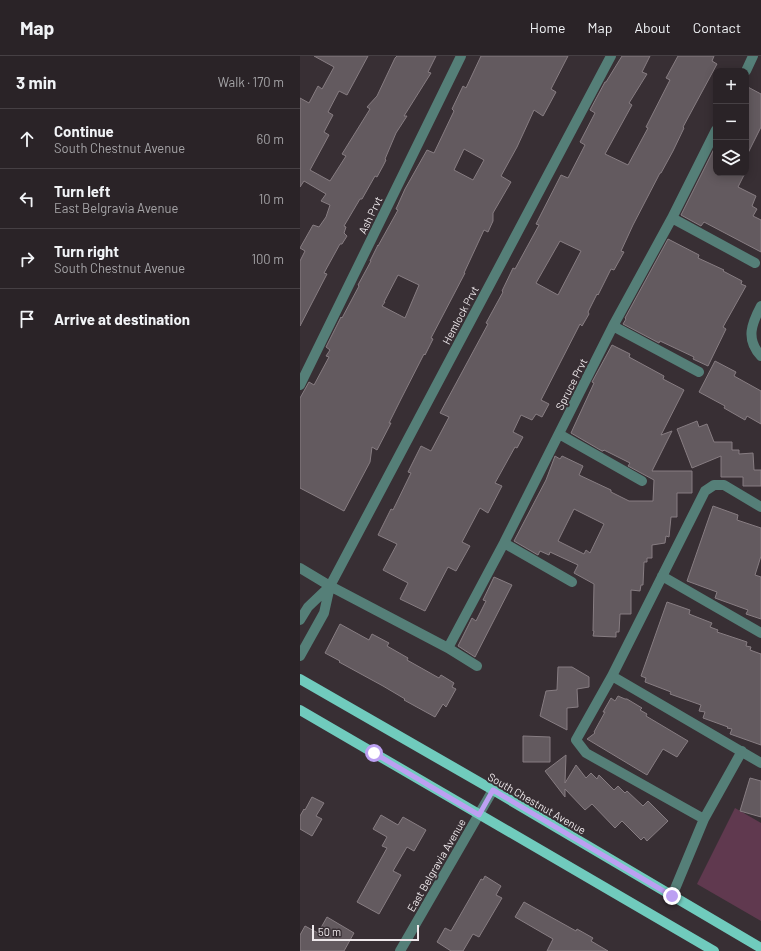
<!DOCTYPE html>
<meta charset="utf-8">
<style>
:root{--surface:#2a2327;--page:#322b2f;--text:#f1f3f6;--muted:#a5a4a7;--line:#464044}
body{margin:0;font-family:Barlow,sans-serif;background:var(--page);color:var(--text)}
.controls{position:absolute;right:12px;top:12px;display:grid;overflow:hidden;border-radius:8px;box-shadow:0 2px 10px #0003}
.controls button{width:36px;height:36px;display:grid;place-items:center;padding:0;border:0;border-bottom:1px solid var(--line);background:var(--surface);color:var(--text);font:20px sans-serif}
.scale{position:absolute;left:12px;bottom:10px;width:107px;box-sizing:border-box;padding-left:4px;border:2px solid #eee8eb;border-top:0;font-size:11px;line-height:14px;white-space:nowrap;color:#eee8eb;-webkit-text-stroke:3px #382f34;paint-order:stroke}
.stop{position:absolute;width:12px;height:12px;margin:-9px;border:3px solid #bca0f2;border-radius:50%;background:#fff}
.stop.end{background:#bca0f2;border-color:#fff;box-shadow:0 1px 4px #0008}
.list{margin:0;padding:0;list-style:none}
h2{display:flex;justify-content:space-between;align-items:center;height:52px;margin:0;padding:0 16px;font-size:17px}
h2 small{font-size:13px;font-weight:400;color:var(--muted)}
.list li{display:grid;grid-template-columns:26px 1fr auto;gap:12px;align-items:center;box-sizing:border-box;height:60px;padding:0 16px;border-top:1px solid var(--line)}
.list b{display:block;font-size:15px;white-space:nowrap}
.list p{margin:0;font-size:13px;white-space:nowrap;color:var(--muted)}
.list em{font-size:13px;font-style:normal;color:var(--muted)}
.icon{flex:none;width:22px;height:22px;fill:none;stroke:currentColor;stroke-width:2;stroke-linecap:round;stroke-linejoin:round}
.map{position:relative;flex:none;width:461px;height:895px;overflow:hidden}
header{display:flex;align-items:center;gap:24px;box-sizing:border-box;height:56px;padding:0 20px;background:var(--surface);border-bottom:1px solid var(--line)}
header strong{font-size:19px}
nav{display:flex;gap:22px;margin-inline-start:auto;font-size:14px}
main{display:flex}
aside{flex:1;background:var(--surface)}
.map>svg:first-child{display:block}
.green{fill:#60394f}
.building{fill:#635a5f;stroke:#877d82;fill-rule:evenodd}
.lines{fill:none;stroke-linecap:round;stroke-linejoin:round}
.minor{stroke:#557f78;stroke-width:10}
.major{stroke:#70cbbd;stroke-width:10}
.route{stroke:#bca0f2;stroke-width:5}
.labels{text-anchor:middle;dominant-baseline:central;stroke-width:4;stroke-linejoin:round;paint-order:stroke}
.street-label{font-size:11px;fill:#eee8eb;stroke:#382f34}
</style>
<header>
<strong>Map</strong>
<nav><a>Home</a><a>Map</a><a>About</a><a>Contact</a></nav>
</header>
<main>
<aside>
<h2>3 min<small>Walk · 170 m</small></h2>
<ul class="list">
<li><svg class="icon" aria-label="ahead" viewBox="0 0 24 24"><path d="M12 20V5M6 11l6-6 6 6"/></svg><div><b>Continue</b><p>South Chestnut Avenue</p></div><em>60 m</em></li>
<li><svg class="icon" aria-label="left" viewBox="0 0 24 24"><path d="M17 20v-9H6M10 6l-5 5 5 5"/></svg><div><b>Turn left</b><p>East Belgravia Avenue</p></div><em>10 m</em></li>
<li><svg class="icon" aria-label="right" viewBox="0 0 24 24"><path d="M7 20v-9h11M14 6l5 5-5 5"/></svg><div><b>Turn right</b><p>South Chestnut Avenue</p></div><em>100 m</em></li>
<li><svg class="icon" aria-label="arrive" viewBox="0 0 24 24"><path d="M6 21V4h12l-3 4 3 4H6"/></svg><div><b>Arrive at destination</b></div></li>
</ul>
</aside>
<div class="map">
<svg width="461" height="895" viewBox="0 0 461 895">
<rect width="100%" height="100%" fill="#382f34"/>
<path class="green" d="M435,752l26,15v98l-64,-37z"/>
<path class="building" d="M14,0h54l-21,39 -8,-4 -11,21 5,3 -9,17 5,3 -19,35 20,11 16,-25 -4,-2 28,-45 -3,-2 10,-11 18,-38 2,-2h39l-8,16 3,1 -27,43h3l-11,17 -11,26 1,1 -3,6 -6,11 -2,-1 -13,23h-2l-16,27 2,1 -2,6 3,3 -5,8h-2l-16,29 3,1 -27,52v-65l5,-10 -5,-3 13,-23 6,2 7,-10 4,-12 -9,-4 5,-7 -22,-13 -4,6v-89l9,5 9,-17 4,3 12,-22z
M181,0h87l-17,33 5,3 -13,24 -9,-6 -17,37 -16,29 10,6 -18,31v8l-5,11 -4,-2 -20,43h1l-34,65 2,1 -8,16 -1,-1 -23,45 -12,24h2l-14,27 -5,-3 -2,15 -26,49 -44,-23v-90l9,-16 5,3 15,-28 -3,-1 4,-6 -4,-3 15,-30 1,1 17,-32 -1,-1 13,-24h-1l8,-16v1l20,-36 -2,-1 9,-20 22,-39 7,3 20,-42 -2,-2 11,-23 3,2zM164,93l20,11 -11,20 -19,-10zM98,219l21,10 -14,33 -23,-12 3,-4h-1z
M322,0h28l-8,16 5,2 -18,29 3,2 -27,49 23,11 20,-37 -2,-1 24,-47 -4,-2 12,-22h36l-2,5 5,3 -34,63 1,1 -11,23 -12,22h-1l-27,52 -12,26 3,1 -10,18 -3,-1 -13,26 -1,-1 -9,18 1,2 -7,12 -2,-2 -39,76 8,4 -7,13 -6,-3 -4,6 -11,-5 -8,17 10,5 -6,11 -2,-1 -20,36 7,3 -14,27 -8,-5 -18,34 8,4 -14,25 -8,-4 -23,44 -25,-12 8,-16 -25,-13 14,-26 -19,-9 13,-26 2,1 18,-37 -3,-1 13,-26 10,5 18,-34 -9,-4 48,-89 -2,-1 17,-31 -1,-1 11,-23 2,1 24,-44 -3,-1 25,-49 7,3 17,-33 -5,-3 15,-29 -5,-3 15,-28h1zM260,185l21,10 -23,44 -22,-12z
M446,30l15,8v33l-15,30z
M416,89v28h29l-7,14 18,9 -4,10 5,3 -4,7 8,4v32l-57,-30 -3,4 -20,-11z
M368,183l31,16 -1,3 26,12 -1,1 19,10 -1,3 5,2 -23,41 3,2 -18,37 -15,-7 1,-2 -34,-16 -1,2 -36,-19 3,-5 -1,-1z
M312,289l18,9 -1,3 35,19 -1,3 21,11 -23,45 11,-4 -20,40h40v22h-15v24h-6l-2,20 -3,-1 -1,7 -13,2v13h-5v4h-3l-1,23h-2l-1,6 -9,-1v24h-11l-1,18h-3v5l-23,-1 1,-5h-1l1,-47 -20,-11 4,-8 -28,-13 -1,3 -9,-4 -2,4 -24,-14 32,-61 9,-24 5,3 2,-3 21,10 -4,9 32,15v2l18,9h24l1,-21 -26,-14 2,-3 -26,-13 -1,1h-1l-31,-18 23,-50 -2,-1zM274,453l30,15 -14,29 -4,-3 -2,4 -26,-13z
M415,305l21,11 -2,4 27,15v33l-14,-8 -2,4 -21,-12 1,-2 -26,-14z
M397,365l2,6 8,-3 7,18h18v8h7v4l14,-1 1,17h7v16h-18v-9h-22v-21l-29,12 -15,-39z
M413,450l25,9 -1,5 24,8v28l-6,19 6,2v42l-15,-5 2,-4 -33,-12 2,-6 -30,-11z
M194,521l18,8 -37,72 -17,-11 14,-28 4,3 10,-20 -3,-1z
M367,546l23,8 -1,4 23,9 -2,4 8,3 -1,2 30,10 -1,4 5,1 -1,3 11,4v91l-31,-11 2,-5 -5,-1 1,-1 -25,-9 2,-6 -6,-1 2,-6 -31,-11 1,-2 -26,-10 1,-4 -5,-2z
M40,568l29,16 3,-6 17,9 -2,3 21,12 -1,2 32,18 2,-3 13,8 -2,4 4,2 -10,18 -3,-3 -8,13 -31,-17 1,-1 -22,-13 -44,-24 1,-1 -15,-8z
M258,611h14l17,10v10l-12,2 1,18 -11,1v22l-27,-14 6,-25 11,-1z
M318,640l7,3h2l15,9 -2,2 7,4 -1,2 42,25 -11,16 -14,-8 -16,26 -60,-36 8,-6 -1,-1 11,-20h-2l8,-14 4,3z
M223,680l27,1v25h-27z
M266,699l-1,28 11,-18 10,13 5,-5 6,6 2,-4 15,15 4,-4 7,7 2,-2 16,15 5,-5 20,20 -21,20 -3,-4 -3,3 -19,-19 -7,7 -23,-24 -7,6 -20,-21v8l-20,-26z
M450,722l11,3v36l-21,-6z
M12,741l12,6 -8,13 6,3 -10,17 -12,-7v-13l4,-7 1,1z
M81,759l17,10 5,-8 23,13 -12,21 -7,-4 -14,24 8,4 -22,39 -22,-12 30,-54 -5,-2 5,-9 -14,-8z
M185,820l16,10 -5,9 6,3 -23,39 -6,-3 -10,17h-12l-14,-9 8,-14 6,3 30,-52 2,1z
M224,846l52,29 1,-2 16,9 -2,3 17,10h-61l6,-12 -38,-22z
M27,861l27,16 -10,18h-44v-16l5,-9 13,7z"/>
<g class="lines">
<path class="minor" d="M446,15l7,-15
M372,162l83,45
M461,250c-9,17 -16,33 0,50
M313,270l86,46
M0,329l161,-329
M259,378l83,47
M461,451l-37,-22h-10l-9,6 -93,185 149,87
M204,487l68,39
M0,512l30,18 118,62 29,18
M362,520l99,57
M0,564l8,-13 22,-21
M148,592l56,-105 109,-217 59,-108 44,-88
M0,600l24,-43 6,-27 281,-530
M312,620l-36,64 10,13 118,66
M372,840l32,-77 38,-68
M100,895l93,-161"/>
<path class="major" d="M0,623l193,111 268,158
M0,654l414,241"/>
</g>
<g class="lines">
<path class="route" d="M74,697l105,62 14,-25 179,106"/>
</g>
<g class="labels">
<g class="street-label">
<text transform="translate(70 159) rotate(-64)">Ash Prvt</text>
<text transform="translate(160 259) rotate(-62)">Hemlock Prvt</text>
<text transform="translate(271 328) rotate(-63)">Spruce Prvt</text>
<text transform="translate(237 747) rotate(30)">South Chestnut Avenue</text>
<text transform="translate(136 809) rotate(-60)">East Belgravia Avenue</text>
</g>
</g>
</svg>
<div class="controls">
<button>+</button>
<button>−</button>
<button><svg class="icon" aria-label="layers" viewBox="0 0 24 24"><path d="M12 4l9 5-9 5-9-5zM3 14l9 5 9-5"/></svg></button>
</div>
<div class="scale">50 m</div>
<div class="stop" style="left:74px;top:697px"></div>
<div class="stop end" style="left:372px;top:840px"></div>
</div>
</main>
